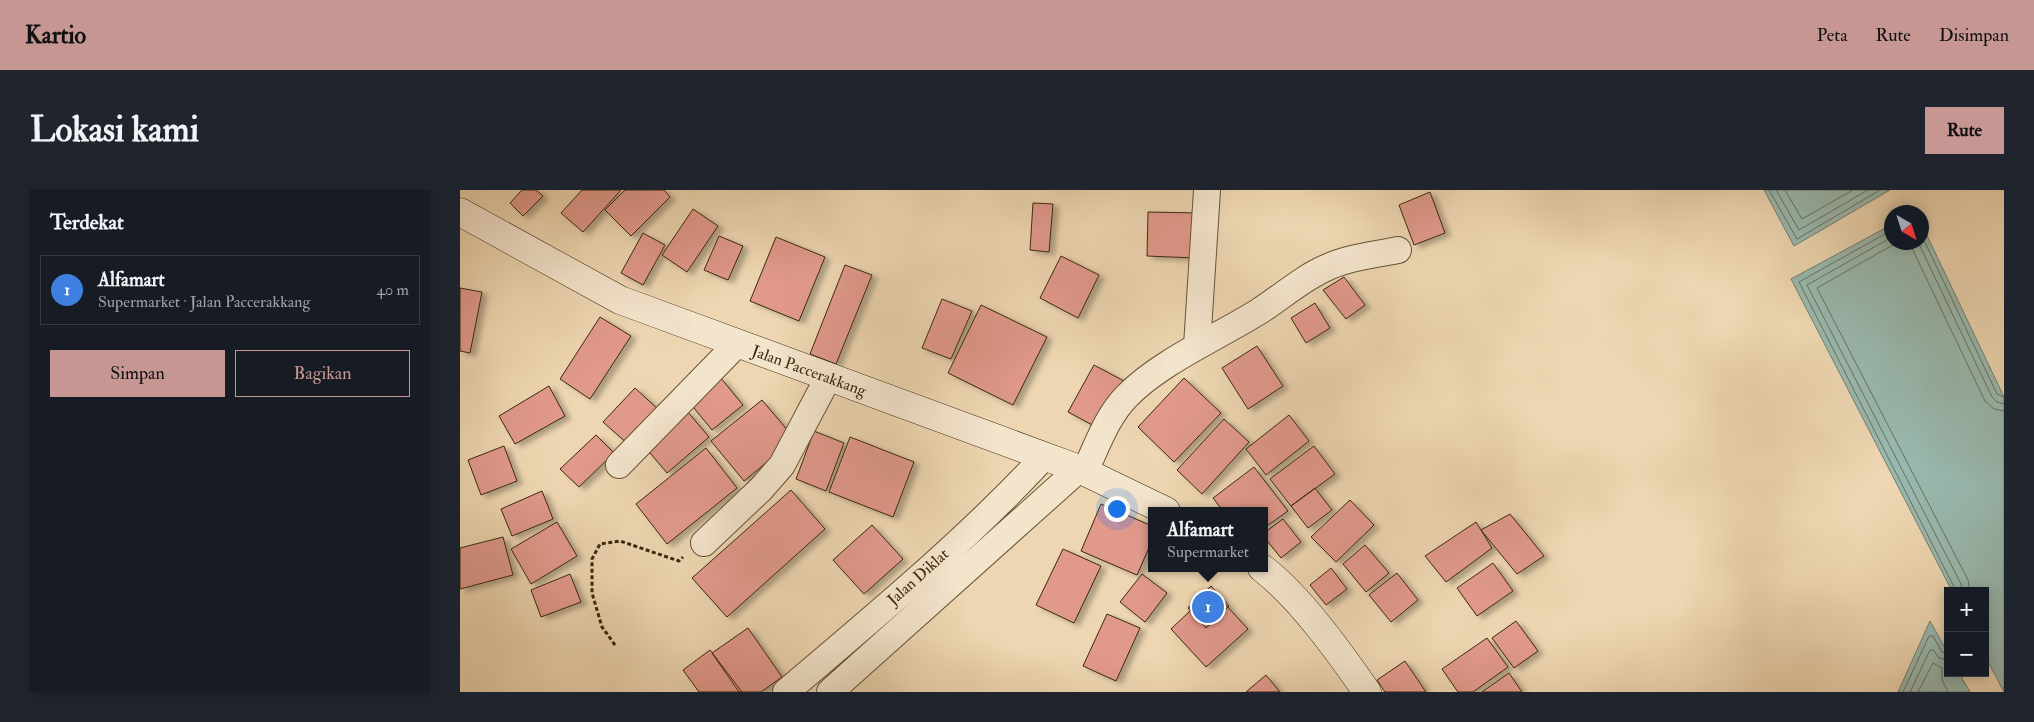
<!DOCTYPE html>
<html lang="id">
<meta charset="utf-8">
<style>
:root{--surface:#171b24;--page:#20242c;--text:#f1f3f6;--muted:#9ea1a6;--line:#363941;--accent:#c59692}
body{margin:0;font-family:"IM FELL Double Pica",serif;background:var(--page);color:var(--text)}
.controls{position:absolute;right:15px;bottom:15px;display:grid;overflow:hidden;border-radius:0px;box-shadow:0 2px 12px #0003}
.controls button{width:45px;height:45px;display:grid;place-items:center;padding:0;border:0;border-bottom:1px solid var(--line);background:var(--surface);color:var(--text);font:25px sans-serif}
.compass{position:absolute;left:1424px;top:15px;width:45px;height:45px;border-radius:50%;background:var(--surface);box-shadow:0 2px 12px #0003;rotate:141deg}
.you{position:absolute;left:656px;top:318px;width:18px;height:18px;margin:-12px;border:4px solid #fff;border-radius:50%;background:#1a73e8;box-shadow:0 0 0 8px #1a73e833}
.badge{display:grid;place-items:center;width:32px;height:32px;border-radius:50%;background:var(--accent);color:#fff;font-size:16px;font-weight:700}
.pin{position:absolute;translate:-50% -50%;border:2px solid #fff;box-shadow:0 1px 5px #0006}
.popup{position:absolute;left:688px;top:317px;width:120px;height:65px;box-sizing:border-box;display:grid;place-content:center;border-radius:0px;background:var(--surface);filter:drop-shadow(0 1px 4px #0005);font-size:16px;white-space:nowrap;color:var(--muted)}
.popup b{font-size:19px;color:var(--text)}
.popup::after{content:'';position:absolute;left:50%;top:100%;margin-left:-10px;border:10px solid transparent;border-top-color:var(--surface)}
.list{margin:0;padding:0;list-style:none}
h2{display:flex;justify-content:space-between;align-items:center;height:65px;margin:0;padding:0 20px;font-size:21px}
h2 small{font-size:16px;font-weight:400;color:var(--muted)}
.list li{display:grid;grid-template-columns:32px 1fr auto;gap:15px;align-items:center;box-sizing:border-box;height:70px;margin:0 10px 10px;padding:0 10px;border:1px solid var(--line);border-radius:0px}
.list b{display:block;font-size:19px;white-space:nowrap}
.list p{margin:0;font-size:16px;white-space:nowrap;color:var(--muted)}
.list em{font-size:16px;font-style:normal;color:var(--muted)}
.actions{display:flex;gap:10px;padding:15px 20px}
.actions a{flex:1;padding:11px 0;border:1px solid var(--accent);border-radius:0px;text-align:center;font-size:18px;color:var(--accent)}
.actions .main{background:var(--accent);color:#111}
.map{position:relative;flex:none;width:1544px;height:502px;overflow:hidden;border-radius:0px}
header{display:flex;align-items:center;gap:30px;box-sizing:border-box;height:70px;padding:0 25px;background:var(--accent);color:#111}
header strong{font-size:24px}
nav{display:flex;gap:28px;margin-inline-start:auto;font-size:18px}
.intro{display:flex;align-items:center;justify-content:space-between;box-sizing:border-box;height:120px;padding:0 30px}
h1{margin:0;font-size:35px}
.button{padding:12px 22px;border-radius:0px;background:var(--accent);color:#111;font-size:18px;font-weight:700}
main{display:flex;gap:30px;padding:0 30px}
aside{flex:1;background:var(--surface);border-radius:0px;box-shadow:0 2px 12px #0003}
.map>svg:first-child{display:block}
.water{fill:#99b9af;stroke:#737f6f}
.lines{fill:none;stroke-linecap:round;stroke-linejoin:round}
.shore{stroke:#6a705e;stroke-width:1}
.building{fill:#e1998c;stroke:#3a280e;filter:url(#shadow)}
.minor-casing{stroke:#675437;stroke-width:28}
.secondary-casing{stroke:#3a280e;stroke-width:29}
.path{stroke:#3a280e;stroke-width:3;stroke-dasharray:4 2.5;stroke-linecap:butt}
.minor{stroke:#f3e4cc;stroke-width:26}
.secondary{stroke:#f3e4cc;stroke-width:28}
.labels{text-anchor:middle;dominant-baseline:central;stroke-width:4;stroke-linejoin:round;paint-order:stroke}
.street-label{font-size:16px;fill:#3a280e;stroke:#f3e4cc}
</style>
<header>
<strong>Kartio</strong>
<nav><a>Peta</a><a>Rute</a><a>Disimpan</a></nav>
</header>
<div class="intro"><h1>Lokasi kami</h1><a class="button">Rute</a></div>
<main>
<aside>
<h2>Terdekat<small></small></h2>
<ul class="list">
<li><span class="badge" style="background:#3f7fe0">1</span><div><b>Alfamart</b><p>Supermarket · Jalan Paccerakkang</p></div><em>40 m</em></li>
</ul>
<div class="actions"><a class="main">Simpan</a><a>Bagikan</a></div>
</aside>
<div class="map">
<svg width="1544" height="502" viewBox="0 0 1544 502">
<defs>
<filter id="shadow"><feDropShadow dx="5.5" dy="3" stdDeviation="2.5" flood-color="#0004"/></filter>
</defs>
<rect width="100%" height="100%" fill="#edd6b1"/>
<filter id="stains"><feTurbulence type="fractalNoise" baseFrequency=".004" numOctaves="4"/><feColorMatrix values="0 0 0 0 .2 0 0 0 0 .09 0 0 0 0 .02 0 0 0 .5 -.17"/></filter>
<radialGradient id="worn" r=".72"><stop offset=".6" stop-color="#630" stop-opacity="0"/><stop offset="1" stop-color="#630" stop-opacity=".3"/></radialGradient>
<path class="water" d="M1304,0h126l-96,56z
M1431,35l1,17h30v-17l82,172v295l-19,-36v-65h-33l-161,-312z
M1470,431l18,32v20h11l11,19h-72z"/>
<g class="lines">
<path class="shore" d="M1309,0l28,49 83,-49
M1316,0l23,40 69,-40
M1325,0l17,29 51,-29
M1432,40l-93,52 157,309
M1462,46l75,158 7,3
M1432,47l-85,48 154,299 1,7
M1438,52l-81,46 151,292 2,11
M1449,52l76,159 9,8 10,2
M1458,52l74,155 5,5 7,2
M1443,502l26,-56h4l9,16 6,2
M1450,502l20,-42h3l6,8 9,2
M1458,502l15,-29 9,5v12l6,12"/>
</g>
<path class="building" d="M62,0h14l7,6 -20,20 -13,-13z
M122,0h39l-38,42 -22,-19z
M165,0h39l6,7 -39,39 -26,-26z
M970,2l15,41 -31,12 -15,-40z
M573,13l20,1 -4,48 -19,-2z
M233,19l25,17 -31,46 -25,-17z
M688,22l50,1 -2,45 -49,-2z
M183,43l22,12 -22,40 -22,-12z
M259,46l24,10 -15,34 -24,-10z
M316,47l49,20 -26,64 -49,-20z
M601,66l38,19 -21,43 -38,-20z
M385,75l27,10 -36,89 -26,-10z
M884,87l21,28 -19,14 -23,-29z
M0,98l22,4 -12,61 -10,-2z
M482,109l30,12 -21,48 -29,-11z
M855,113l15,25 -24,15 -15,-25z
M521,115l66,32 -34,68 -65,-32z
M140,127l31,19 -41,63 -30,-20z
M797,156l26,40 -35,23 -26,-41z
M634,175l30,16 -26,47 -30,-16z
M260,187l23,28 -31,25 -23,-28z
M724,188l37,35 -47,49 -36,-35z
M89,196l16,30 -50,28 -16,-28z
M175,198l25,23 -31,34 -26,-23z
M302,210l33,39 -51,42 -33,-40z
M227,221l22,26 -42,36 -22,-26z
M829,225l20,26 -43,34 -20,-26z
M764,229l25,23 -47,52 -25,-24z
M354,241l30,12 -18,48 -30,-12z
M136,245l18,18 -35,34 -19,-18z
M390,247l64,25 -21,55 -64,-25z
M44,256l13,35 -36,14 -13,-35z
M854,256l21,28 -44,32 -21,-27z
M246,258l31,40 -70,56 -31,-40z
M794,277l34,44 -24,17v-17h-41l-10,-13z
M855,298l17,22 -24,18 -17,-22z
M331,300l34,39 -98,88 -35,-39z
M82,301l11,28 -41,17 -11,-27z
M890,310l24,25 -38,37 -25,-25z
M641,314l51,22v15l-15,34 -56,-24z
M1050,324l34,42 -27,18 -36,-44z
M823,329l18,23 -20,16 -17,-21v-4z
M97,332l20,34 -46,28 -20,-35z
M1016,332l16,26 -46,34 -21,-26z
M412,335l31,34 -39,35 -31,-34z
M43,347l10,38 -53,14v-41z
M905,355l24,28 -23,19 -23,-28z
M603,359l38,17 -27,57 -38,-18z
M1033,373l20,28 -36,25 -20,-28z
M871,378l16,21 -21,16 -16,-20z
M937,383l21,27 -27,22 -22,-27z
M110,384l11,28 -40,15 -10,-27z
M682,384l25,19 -22,29 -25,-20z
M751,396l18,20 -23,22 -18,-20z
M752,400l36,39 -42,38 -35,-38z
M647,424l33,14 -24,53 -33,-15z
M1056,431l22,30 -24,17 -22,-30z
M288,438l34,49 -21,15h-22l-27,-39z
M1027,448l21,29 -35,25h-15l-16,-23z
M250,460l32,42h-43l-16,-22z
M945,471l21,31h-41l-8,-12z
M1049,483l13,19h-40z
M806,485l14,17h-34z"/>
<g class="lines">
<g class="minor-casing">
<path id="minor" d="M737,156l10,-156
M159,275l118,-121
M625,281c12,-25 22,-55 42,-75 33,-34 91,-59 131,-84 24,-15 44,-34 70,-45 22,-10 46,-12 70,-17
M244,353l57,-54 21,-24 46,-87
M326,502c88,-75 179,-150 258,-235
M370,502l249,-223"/>
</g>
<g class="secondary-casing">
<path id="secondary" d="M0,22l160,88 459,169 87,42
M802,378c38,29 78,85 105,124"/>
</g>
<path class="path" d="M155,455l-13,-18 -10,-34v-34l8,-15 20,-3 59,20 4,-4"/>
<use href="#minor" class="minor"/>
<use href="#secondary" class="secondary"/>
</g>
<g class="labels">
<g class="street-label">
<text transform="translate(349 181) rotate(20)">Jalan Paccerakkang</text>
<text transform="translate(458 387) rotate(-42)">Jalan Diklat</text>
</g>
</g>
<rect width="100%" height="100%" filter="url(#stains)"/>
<rect width="100%" height="100%" fill="url(#worn)"/>
</svg>
<div class="controls">
<button>+</button>
<button>−</button>
</div>
<svg class="compass" viewBox="-18 -18 36 36"><path d="M0-13l5 13h-10z" fill="#e53935"/><path d="M0 13l5-13h-10z" fill="#9ea1a6"/></svg>
<div class="you"></div>
<div class="pin badge" style="left:748px;top:417px;background:#3f7fe0">1</div>
<div class="popup"><b>Alfamart</b>Supermarket</div>
</div>
</main>
